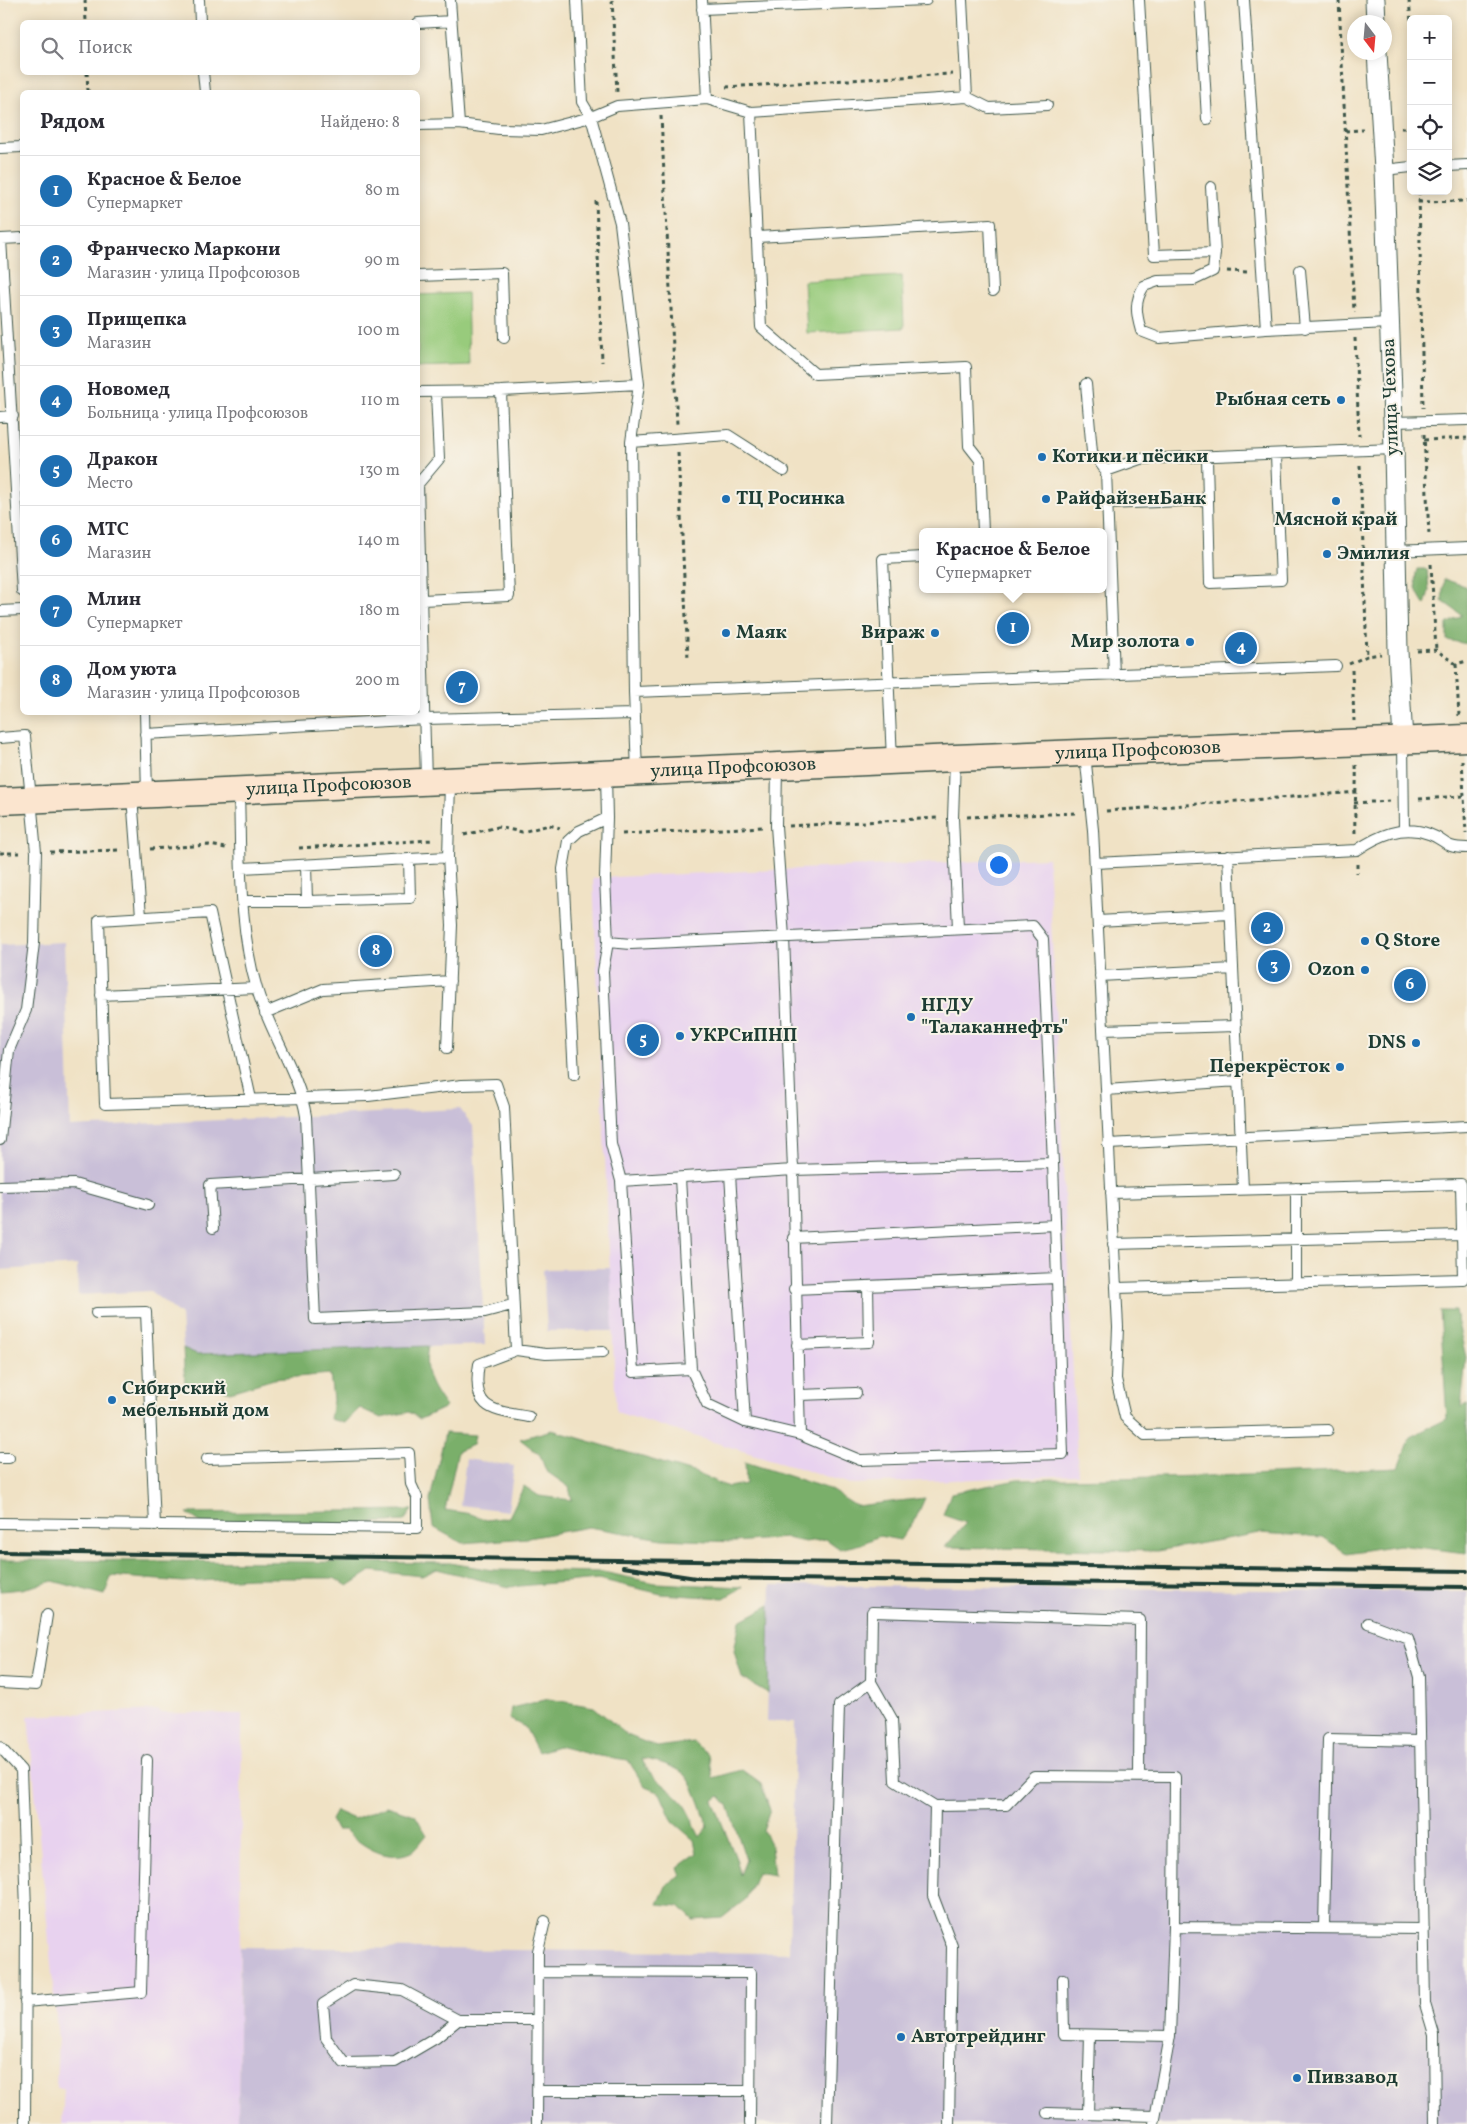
<!DOCTYPE html>
<html lang="ru">
<meta charset="utf-8">
<style>
:root{--surface:#fff;--page:#f2f2f3;--text:#2b2b33;--muted:#7c7c81;--line:#e1e1e2;--accent:#1f6fb2}
body{margin:0;font-family:Vollkorn,serif;background:var(--page);color:var(--text)}
.controls{position:absolute;right:15px;top:15px;display:grid;overflow:hidden;border-radius:8px;box-shadow:0 2px 12px #0003}
.controls button{width:45px;height:45px;display:grid;place-items:center;padding:0;border:0;border-bottom:1px solid var(--line);background:var(--surface);color:var(--text);font:25px sans-serif}
.compass{position:absolute;left:1347px;top:15px;width:45px;height:45px;border-radius:50%;background:var(--surface);box-shadow:0 2px 12px #0003;rotate:164deg}
.you{position:absolute;left:998px;top:864px;width:18px;height:18px;margin:-12px;border:4px solid #fff;border-radius:50%;background:#1a73e8;box-shadow:0 0 0 8px #1a73e833}
.badge{display:grid;place-items:center;width:32px;height:32px;border-radius:50%;background:var(--accent);color:#fff;font-size:16px;font-weight:700}
.pin{position:absolute;translate:-50% -50%;border:2px solid #fff;box-shadow:0 1px 5px #0006}
.popup{position:absolute;left:919px;top:528px;width:188px;height:65px;box-sizing:border-box;display:grid;place-content:center;border-radius:8px;background:var(--surface);filter:drop-shadow(0 1px 4px #0005);font-size:16px;white-space:nowrap;color:var(--muted)}
.popup b{font-size:19px;color:var(--text)}
.popup::after{content:'';position:absolute;left:50%;top:100%;margin-left:-10px;border:10px solid transparent;border-top-color:var(--surface)}
.list{margin:0;padding:0;list-style:none}
h2{display:flex;justify-content:space-between;align-items:center;height:65px;margin:0;padding:0 20px;font-size:21px}
h2 small{font-size:16px;font-weight:400;color:var(--muted)}
.list li{display:grid;grid-template-columns:32px 1fr auto;gap:15px;align-items:center;box-sizing:border-box;height:70px;padding:0 20px;border-top:1px solid var(--line)}
.list b{display:block;font-size:19px;white-space:nowrap}
.list p{margin:0;font-size:16px;white-space:nowrap;color:var(--muted)}
.list em{font-size:16px;font-style:normal;color:var(--muted)}
.icon{flex:none;width:28px;height:28px;fill:none;stroke:currentColor;stroke-width:2;stroke-linecap:round;stroke-linejoin:round}
.map{position:relative;flex:none;width:1467px;height:2124px;overflow:hidden}
.search{position:absolute;background:var(--surface);box-shadow:0 2px 12px #0003;left:20px;top:20px;width:400px;height:55px;display:flex;align-items:center;gap:12px;box-sizing:border-box;padding:0 18px;border-radius:8px;color:var(--muted);font-size:19px}
.panel{position:absolute;background:var(--surface);box-shadow:0 2px 12px #0003;left:20px;top:90px;width:400px;height:625px;border-radius:8px}
.map>svg:first-child{display:block}
.built{fill:#e8d2ef}
.industrial{fill:#c9bfd8}
.green{fill:#98cb7b;stroke:#5c8458}
.forest{fill:#7aaf6b;stroke:#4c7650;fill-rule:evenodd}
.lines{fill:none;stroke-linecap:round;stroke-linejoin:round}
.service-casing{stroke:#3e564a;stroke-width:12}
.minor-casing{stroke:#3e564a;stroke-width:21}
.secondary-casing{stroke:#3e564a;stroke-width:29}
.path{stroke:#3e564a;stroke-width:3;stroke-dasharray:4 4;stroke-linecap:butt}
.service{stroke:#fff;stroke-width:10}
.minor{stroke:#fff;stroke-width:19}
.secondary{stroke:#fbe5cf;stroke-width:26}
.rail{stroke:#1f3d34;stroke-width:4}
.poi-dot{fill:#1f6fb2;stroke:#f7f3e8;stroke-width:2}
.labels{text-anchor:middle;dominant-baseline:central;stroke-width:4;stroke-linejoin:round;paint-order:stroke}
.street-label{font-size:19px;fill:#1f3d34;stroke:#f7f3e8}
.poi-label{font-size:19px;font-weight:bold;fill:#1f3d34;stroke:#f7f3e8;text-anchor:start}
</style>
<div class="map">
<svg width="1467" height="2124" viewBox="0 0 1467 2124">
<rect width="100%" height="100%" fill="#f7f3e8"/>
<filter id="ink" filterUnits="userSpaceOnUse"><feTurbulence type="fractalNoise" baseFrequency=".02" numOctaves="2"/><feDisplacementMap in="SourceGraphic" scale="10" xChannelSelector="R" yChannelSelector="G"/><feConvolveMatrix kernelMatrix="1 2 1 2 8 2 1 2 1" color-interpolation-filters="sRGB"/></filter>
<filter id="wash" filterUnits="userSpaceOnUse"><feTurbulence type="fractalNoise" baseFrequency=".0096" numOctaves="4" result="noise"/><feDisplacementMap in="SourceGraphic" scale="20" xChannelSelector="R" yChannelSelector="G"/><feGaussianBlur stdDeviation="1.12" result="paint"/><feColorMatrix in="noise" values="0 0 0 0 0 0 0 0 0 0 0 0 0 0 0 0 0 1.4 0 .05"/><feComposite in="paint" operator="in"/></filter>
<g filter="url(#wash)">
<rect width="100%" height="100%" fill="#f0e2c5"/>
<path class="built" d="M1048,858l30,617 -227,9 -235,-72 -23,-534z
M157,1710l4,3 81,1 -4,410h-176l2,-36h-8l2,-49 -30,-323z"/>
<path class="industrial" d="M64,942l6,185 390,-18 13,17 12,219 -288,9 -14,-6 -2,-33 -31,-24 -72,4 -1,-30 -77,5v-325z
M610,1268l3,63h-66l-4,-62z
M466,1459l48,7 -6,45 -48,-6z
M771,1585l696,7v532h-1229l2,-177 549,6 6,-231 -28,-1z"/>
<path class="green" d="M902,276l2,52 -97,5 -3,-52z
M467,293l2,72 -51,2v-72z"/>
<path class="forest" d="M1417,569h10l2,22 -4,14c-9,-13 -12,-22 -8,-36z
M1444,579l23,8v57l-20,-4v-16l15,-9 -20,-14z
M1440,1311h15l11,46 -5,50 6,-3v149l-68,-8 -53,8 -23,-16 -63,-4 -103,18 -212,-4 21,-24 -23,-8 8,-22 66,-13 232,-5 149,-7 12,-31 37,-18z
M428,1346c-5,27 2,39 18,61l-26,12 -11,-7 -28,6 -21,-10 -16,15 -14,-4 3,-19 -3,-26 -56,5 -44,13 -22,-8 -23,3 -2,-39 14,6z
M552,1430l144,43 32,14 18,-3 -1,-22 84,27 27,17 69,-8 -9,20 -16,22 -21,-4 -18,8 -21,5 -14,-10 -21,3 -19,-4 -52,4 -71,-3 -75,-12 -60,11 -66,5 -29,-16 -3,-27 15,-67 30,2 -2,10 -15,6 -13,59 26,4 15,6 23,-3 15,-31 15,10 33,4 -3,-13 -23,-16 -6,-16 -20,-16z
M412,1510l-8,11 -71,4h-129l-17,-12z
M0,1560l450,3 42,7 111,2 52,11 88,4 -19,11 -63,-4 -63,-15 -89,8 -72,-18 -15,7 -51,-5 -23,15 -14,-8h-82l-69,4 -72,-6 -6,19 -52,-14 -31,8 -22,2z
M770,1605l-2,88 -26,-15 -8,-27 6,-30z
M549,1699l45,8 33,28 30,12 36,-5 16,13 4,23 29,-8 19,14 9,26 -7,20 8,16 3,29 -17,-3 -11,27 -24,19 -29,2 -14,-14 -21,-2 9,-20 14,-8 -3,-9 19,-14 -3,-13 -21,-18 -13,-29 -15,-6 -17,-27 -35,-5 -35,-9 -20,6 -13,-25 -16,-8 2,-11zM642,1759c12,1 32,7 41,14 11,8 21,41 25,54l-8,10c-5,-8 -7,-20 -13,-29 -12,-19 -38,-29 -45,-49zM720,1796l8,9 18,55 -6,15 -3,-14 -24,-60z
M386,1806l29,9 12,20c-5,5 -10,14 -16,17 -24,11 -49,-6 -66,-22h-9l-5,-10 5,-9 18,8z"/>
</g>
<g filter="url(#ink)">
<g class="lines">
<g class="service-casing">
<path id="service" d="M199,0l1,22
M450,0l9,124
M577,0l5,102 9,15 29,106 19,161 -8,58 3,250 3,80
M702,0l5,99
M962,0l5,97
M1139,0l15,255 61,-2
M1200,0l7,119
M1244,0l22,329
M702,9l224,-9
M418,23l33,-2
M203,72l2,20
M751,112l10,215 54,47 151,-7 3,79 11,14 3,72
M418,125l41,-1 40,5 42,1 50,-13 26,-11 90,-7 44,13 216,-15 22,11 58,-3
M0,148l22,-1
M1448,166l19,-1
M1384,170l27,-3
M1211,187l4,66 -2,18 -19,9 -36,1 -14,5c-10,16 -8,27 -3,45l18,7 107,-9 122,-6
M757,237l233,-13 3,67
M22,238l-21,1 21,352
M1300,270l5,58
M418,276l84,-3 2,65
M1086,384l6,68 14,19 8,204
M418,392l83,-1 138,-7
M0,417l13,-1
M1393,422l74,-2
M631,442l97,-7 56,36
M1207,458l3,125 71,-3 -5,-125
M1106,471l34,-12 254,-10
M1107,504l101,-4
M1394,551l73,-3
M422,600l87,-4 -8,-205
M0,611l22,-1
M634,692l702,-26
M145,712l2,82
M145,734l280,-15 209,-5
M0,738l25,-2 11,116 -2,91 -8,67 -17,40 -9,90
M1403,742l1,88
M1085,754l8,76 25,497 -2,52 9,38 20,18 183,-5
M955,759l-2,59 5,110
M892,760l-9,-201 40,-2
M777,767l-1,59 8,111 9,233 7,265
M606,775l1,43 -2,60 3,64 -5,29 8,173 10,37 12,191 58,-3 -11,-191
M426,781l-8,-297 21,-25 -3,-66
M239,791c2,65 -1,135 18,198 12,43 42,83 49,127l9,203 170,-7 27,-7
M132,796l9,120
M1228,856l15,333
M1095,863l262,-13c21,-14 45,-26 72,-16 18,6 13,14 38,14
M306,865l1,36
M242,868l167,-9
M243,901h64l103,-3 -1,-39 39,-2
M1098,921l132,-7
M608,942l23,2 402,-18 10,13 10,224 10,291 -203,6 -60,-25 -55,-13 -38,-18 -16,-35
M1100,976l133,-7
M101,995l155,-7
M265,1013l58,-24 127,-8
M1103,1030l133,-4
M447,1048l5,-123 -4,-68 2,-75
M574,1075l-11,-206 5,-28 11,-10 28,-13
M1106,1090l132,-9
M251,1099l-41,-186 -111,7 6,184 263,-8 94,-11 34,-1 8,23 12,243
M1108,1144l359,-18
M730,1174l15,248
M621,1181l172,-11 260,-7
M0,1186l74,-2 74,21
M1296,1188v95
M1111,1193l350,-9 2,95 -347,9
M213,1228l-3,-43 184,-11
M793,1238l262,-13
M1113,1244l349,-9
M794,1289l263,-11
M96,1313l50,-1 9,214
M797,1345l72,-3 -1,-56
M799,1395l57,-2
M529,1417c-37,-7 -58,-7 -50,-53l37,-14 30,4 57,-2
M0,1458h9
M0,1523l417,5v-31l-6,-13 -2,-31 -202,6
M1368,1623l40,15 11,39 6,327 9,30 1,90
M0,1683l36,2 11,-70
M0,1747l21,23 5,139 -1,215
M1139,1777l1,-157 -268,-8 -1,70 21,37 3,62 40,25 71,-1 28,-29 141,1 -1,150 -4,109 -16,88
M935,1806l-2,90 19,50 -3,178
M1174,1927l250,2
M1324,1928l4,-189 92,2
M538,1972l213,1 -1,151
M1063,1979l1,55 106,2
M25,2002l116,-10 6,-232
M458,2020l-22,18 -41,24 -51,1 -18,-25 -3,-34 30,-19 49,5 56,30h80
M538,2091h212
M1047,2113l108,3
M1088,2114l2,-79
M537,2124l1,-173 7,-30
M827,2124l12,-419 32,-23"/>
</g>
<g class="minor-casing">
<path id="minor" d="M1375,0l1,22
M1377,52l7,118 10,279 4,202 5,90"/>
</g>
<g class="secondary-casing">
<g id="secondary">
<path id="s1" d="M0,801l955,-43 512,-20"/>
</g>
</g>
<path class="path" d="M85,0l1,22
M612,0l5,92
M1339,0l15,312
M1409,0l2,22
M87,72l1,20
M726,87l226,-13
M661,116l16,308
M1401,128h10
M1345,131l18,-1
M1419,191l4,217
M596,201l6,161
M1418,202l49,-1
M1227,271l22,1
M1355,338l4,98
M1424,434l5,101
M1424,440l43,-2
M678,453l10,206
M1360,465l7,191
M1431,564l5,86
M1417,651l19,-1 20,14 11,-3
M1349,664l18,-8 14,-2
M1456,664l3,52
M1352,670l2,51
M1462,760l4,73
M1419,799l44,-3
M1354,803l36,-2
M1106,811l252,-19
M967,817l111,-4
M789,826l149,-8
M1355,833c-1,-24 2,-45 1,-68
M622,834l141,-7
M464,835l34,-8 24,5 27,-7 11,3
M299,848l134,-8
M150,849l59,-4 17,3
M50,852l72,-2
M0,853h22
M1357,864v9"/>
<use href="#service" class="service"/>
<use href="#minor" class="minor"/>
<use href="#secondary" class="secondary"/>
<path class="rail" d="M0,1552l1467,19
M623,1567l73,11 771,9"/>
</g>
</g>
<g class="poi-dot">
<circle cx="1341" cy="400" r="5"/>
<circle cx="1042" cy="457" r="5"/>
<circle cx="726" cy="499" r="5"/>
<circle cx="1046" cy="499" r="5"/>
<circle cx="1336" cy="501" r="5"/>
<circle cx="1327" cy="554" r="5"/>
<circle cx="726" cy="633" r="5"/>
<circle cx="935" cy="633" r="5"/>
<circle cx="1190" cy="642" r="5"/>
<circle cx="1365" cy="941" r="5"/>
<circle cx="1365" cy="970" r="5"/>
<circle cx="911" cy="1017" r="5"/>
<circle cx="680" cy="1036" r="5"/>
<circle cx="1416" cy="1043" r="5"/>
<circle cx="1340" cy="1067" r="5"/>
<circle cx="112" cy="1400" r="5"/>
<circle cx="901" cy="2037" r="5"/>
<circle cx="1297" cy="2078" r="5"/>
</g>
<g class="labels">
<g class="street-label">
<text transform="translate(1391 397) rotate(-92)">улица Чехова</text>
<text stroke="none"><textPath href="#s1" startOffset="1139">улица Профсоюзов</textPath></text>
<text stroke="none"><textPath href="#s1" startOffset="734">улица Профсоюзов</textPath></text>
<text stroke="none"><textPath href="#s1" startOffset="329">улица Профсоюзов</textPath></text>
</g>
<g class="poi-label">
<text x="1331" y="400" text-anchor="end">Рыбная сеть</text>
<text x="1052" y="457">Котики и пёсики</text>
<text x="736" y="499">ТЦ Росинка</text>
<text x="1056" y="499">РайфайзенБанк</text>
<text x="1336" y="520" text-anchor="middle">Мясной край</text>
<text x="1337" y="554">Эмилия</text>
<text x="736" y="633">Маяк</text>
<text x="925" y="633" text-anchor="end">Вираж</text>
<text x="1180" y="642" text-anchor="end">Мир золота</text>
<text x="1375" y="941">Q Store</text>
<text x="1355" y="970" text-anchor="end">Ozon</text>
<text x="921" y="1006">НГДУ<tspan x="921" dy="22">"Талаканнефть"</tspan></text>
<text x="690" y="1036">УКРСиПНП</text>
<text x="1406" y="1043" text-anchor="end">DNS</text>
<text x="1330" y="1067" text-anchor="end">Перекрёсток</text>
<text x="122" y="1389">Сибирский<tspan x="122" dy="22">мебельный дом</tspan></text>
<text x="911" y="2037">Автотрейдинг</text>
<text x="1307" y="2078">Пивзавод</text>
</g>
</g>
</svg>
<div class="controls">
<button>+</button>
<button>−</button>
<button><svg class="icon" aria-label="locate" viewBox="0 0 24 24"><circle cx="12" cy="12" r="6"/><path d="M12 2v4M12 18v4M2 12h4M18 12h4"/></svg></button>
<button><svg class="icon" aria-label="layers" viewBox="0 0 24 24"><path d="M12 4l9 5-9 5-9-5zM3 14l9 5 9-5"/></svg></button>
</div>
<svg class="compass" viewBox="-18 -18 36 36"><path d="M0-13l5 13h-10z" fill="#e53935"/><path d="M0 13l5-13h-10z" fill="#7c7c81"/></svg>
<div class="you"></div>
<div class="pin badge" style="left:1013px;top:628px">1</div>
<div class="popup"><b>Красное &amp; Белое</b>Супермаркет</div>
<div class="pin badge" style="left:1267px;top:928px">2</div>
<div class="pin badge" style="left:1274px;top:966px">3</div>
<div class="pin badge" style="left:1241px;top:648px">4</div>
<div class="pin badge" style="left:643px;top:1040px">5</div>
<div class="pin badge" style="left:1410px;top:985px">6</div>
<div class="pin badge" style="left:462px;top:687px">7</div>
<div class="pin badge" style="left:376px;top:951px">8</div>
<div class="search"><svg class="icon" aria-label="search" viewBox="0 0 24 24"><circle cx="10" cy="10" r="6"/><path d="M15 15l6 6"/></svg>Поиск</div>
<section class="panel">
<h2>Рядом<small>Найдено: 8</small></h2>
<ul class="list">
<li><span class="badge">1</span><div><b>Красное &amp; Белое</b><p>Супермаркет</p></div><em>80 m</em></li>
<li><span class="badge">2</span><div><b>Франческо Маркони</b><p>Магазин · улица Профсоюзов</p></div><em>90 m</em></li>
<li><span class="badge">3</span><div><b>Прищепка</b><p>Магазин</p></div><em>100 m</em></li>
<li><span class="badge">4</span><div><b>Новомед</b><p>Больница · улица Профсоюзов</p></div><em>110 m</em></li>
<li><span class="badge">5</span><div><b>Дракон</b><p>Место</p></div><em>130 m</em></li>
<li><span class="badge">6</span><div><b>МТС</b><p>Магазин</p></div><em>140 m</em></li>
<li><span class="badge">7</span><div><b>Млин</b><p>Супермаркет</p></div><em>180 m</em></li>
<li><span class="badge">8</span><div><b>Дом уюта</b><p>Магазин · улица Профсоюзов</p></div><em>200 m</em></li>
</ul>
</section>
</div>
